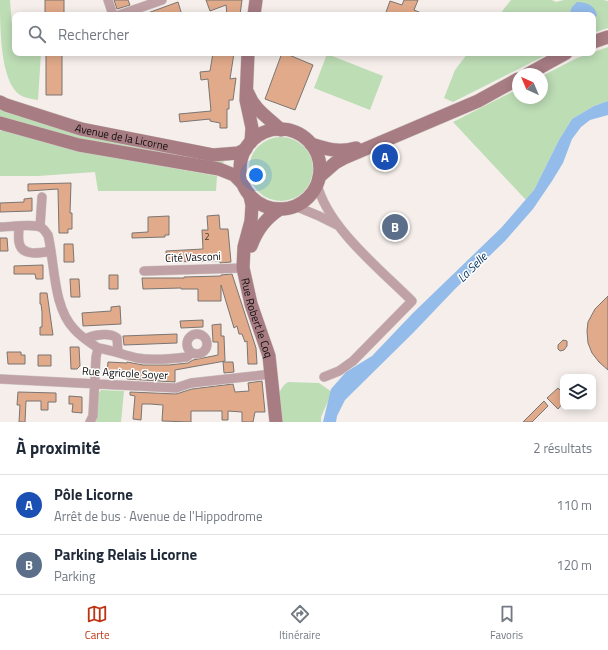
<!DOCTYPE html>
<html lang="fr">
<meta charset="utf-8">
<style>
:root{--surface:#fff;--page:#f6f6f7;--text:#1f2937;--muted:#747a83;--line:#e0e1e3;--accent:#be3413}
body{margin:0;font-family:"Titillium Web",sans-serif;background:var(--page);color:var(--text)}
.controls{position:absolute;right:12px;bottom:12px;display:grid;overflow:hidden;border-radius:8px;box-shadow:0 2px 10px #0003}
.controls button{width:36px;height:36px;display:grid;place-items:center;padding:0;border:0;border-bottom:1px solid var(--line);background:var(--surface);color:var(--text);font:20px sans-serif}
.compass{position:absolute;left:512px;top:68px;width:36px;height:36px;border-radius:50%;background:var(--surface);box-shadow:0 2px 10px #0003;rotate:316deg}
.you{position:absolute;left:256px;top:175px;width:14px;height:14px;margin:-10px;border:3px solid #fff;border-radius:50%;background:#1a73e8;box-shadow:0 0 0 6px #1a73e833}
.badge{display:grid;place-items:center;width:26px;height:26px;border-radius:50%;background:var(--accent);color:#fff;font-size:13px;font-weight:700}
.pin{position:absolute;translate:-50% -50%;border:2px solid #fff;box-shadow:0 1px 4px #0006}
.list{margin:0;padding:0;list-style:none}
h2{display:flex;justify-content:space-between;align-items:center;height:52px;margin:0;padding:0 16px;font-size:17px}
h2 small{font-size:13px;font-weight:400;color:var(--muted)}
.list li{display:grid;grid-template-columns:26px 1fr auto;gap:12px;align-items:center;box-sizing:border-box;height:60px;padding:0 16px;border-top:1px solid var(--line)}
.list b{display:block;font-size:15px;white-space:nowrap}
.list p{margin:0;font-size:13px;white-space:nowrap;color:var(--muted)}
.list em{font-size:13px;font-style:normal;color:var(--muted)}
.icon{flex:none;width:22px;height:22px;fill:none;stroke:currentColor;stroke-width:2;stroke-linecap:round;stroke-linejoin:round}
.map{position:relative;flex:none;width:608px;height:422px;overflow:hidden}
.search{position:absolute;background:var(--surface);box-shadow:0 2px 10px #0003;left:12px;right:12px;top:12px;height:44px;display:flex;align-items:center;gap:10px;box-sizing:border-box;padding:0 14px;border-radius:8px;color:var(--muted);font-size:15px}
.sheet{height:172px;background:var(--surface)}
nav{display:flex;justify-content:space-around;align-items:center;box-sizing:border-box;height:56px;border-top:1px solid var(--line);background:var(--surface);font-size:11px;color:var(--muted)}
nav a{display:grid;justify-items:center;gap:2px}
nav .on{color:var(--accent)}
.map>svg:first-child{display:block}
.green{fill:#bdddb5}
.water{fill:#93bcea}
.building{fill:#e1aa8a;stroke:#7b7572}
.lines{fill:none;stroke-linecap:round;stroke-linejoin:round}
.street-casing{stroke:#d0cac6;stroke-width:10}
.secondary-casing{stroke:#d0cac6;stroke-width:14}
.street{stroke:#c0a2a6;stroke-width:9}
.secondary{stroke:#a77c83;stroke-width:13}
.labels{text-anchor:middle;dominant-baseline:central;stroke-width:3;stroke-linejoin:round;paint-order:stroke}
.number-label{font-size:9px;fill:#44342c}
.street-label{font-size:11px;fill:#0f0d0c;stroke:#fff}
.water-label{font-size:12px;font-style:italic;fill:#0d3862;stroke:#fff}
</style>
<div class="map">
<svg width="608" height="422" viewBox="0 0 608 422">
<rect width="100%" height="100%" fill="#f5eeea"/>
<path class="green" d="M0,0h10l2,25 3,1v27h26l-3,47c-6,-1 -13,-2 -18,-5 -20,-13 -20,-69 -20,-95z
M511,0h41l4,2 8,-2h39l5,1v27l-15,5v-18h-94z
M608,47v54l-14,5 -22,13 -13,21 -25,50 -8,10 -73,-78 65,-33v9h24v-22l35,-18z
M468,53h82l-97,49 -9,-4 11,-28z
M327,54l56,22 -13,34 -56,-22z
M0,108l224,51 -1,7 -139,-26 -84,-23z
M5,130l35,11 38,10 139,25 -1,15h-118l-3,-19 -57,4h-38v-45z
M249 169a32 32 0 1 1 64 0a32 32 0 1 1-64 0Z
M288,382l31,1 13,9 -11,25v5h-41c-1,-15 -6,-31 8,-40z
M101,390l23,1 -3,31h-25l2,-28z"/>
<path class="water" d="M577,2c9,0 18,3 20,13l-4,6v-6h-24l3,-8z
M608,101v14l-18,5 -9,7 -9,12 -9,24 -11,18 -19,28 -28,32 -50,48 -42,44 -68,67 -8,16 -1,6h-13l8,-33 15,-17 26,-16 41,-43 88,-85 33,-38 25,-50 13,-21 22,-13z"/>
<path class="building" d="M45,0h19v15h-19z
M114,0h14l2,5 -13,4z
M206,0h36l-2,15h-13l-1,-10 -16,6z
M404,0h14l-4,10 12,5h-41l5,-14 12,4z
M178,2l4,13h-37v-1z
M46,53h16v42h-16z
M213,53h21l-4,26 6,-1 -3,22h-4v9h-2v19h-7v-5l-10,-2v-2l-30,3 -1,-8 32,-3 -3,-32 -7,1 -1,-8 10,-1z
M282,53h8l-1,2 24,10 -18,45 -30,-11z
M71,183l-1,30h2v16h-4v4h-9l-1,-44 -30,2v-7z
M32,198v13l-32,1v-9l24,-1v-3z
M219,215l1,14h8l3,33 -11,1v-2l-54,1v-11l37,-2 -1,-19h6l-1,-14z
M169,216v19h-4v2l-33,1v-5l16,-1v-15z
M0,238h7l1,13h-8z
M64,244h9l1,18h-10z
M43,265v14h-7l-1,-5h-21v-8z
M232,274l24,74 1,16h-9l-1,-23 -2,1 -3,-8h-3l-2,-8 -3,2 -13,-43v16h-23v-12h-17v-1l-38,1 -1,-11h42v-1l37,-1v-1z
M109,275h9v14h-9z
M70,279h9l1,18h-9z
M40,293h7l6,42h-13v-8h2v-15l-1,-8h-1z
M608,296v74l-9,-8 -7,-9 -4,-10 -1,-12 1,-9 7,-13z
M120,306l1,18 -38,2 -1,-13 29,-2v-4z
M203,320v7l-22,1 -1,-7z
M221,324v12h3l1,25 -50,9v12l-48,-3v-5l-20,-1 1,-11 19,1v-1l16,3h26l19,-2 5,-3 25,-5v-13h-5l-1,-17z
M177,334v9l-53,2 -1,-9z
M563,340l4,1v5l-3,4 -4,1 -2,-2v-4z
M70,347h9l1,19 -3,3h-6z
M7,352h14v3h4v9h-17z
M38,355h13v11h-13z
M223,362h10l1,10 -10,1z
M262,381l3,31h-10l-2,10h-11v-10l-14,-1v9h-6v-9h-31v11l-29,-1 1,-16 -13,-1h-8l-1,16 -8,-1 2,-23 -5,-1v-3l46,2 16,-5 41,-5 2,8 14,-1 -1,-8z
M558,388l5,5v10l-5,6 -11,-11z
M18,392l38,1v9h-8v8h-7v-9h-15l-1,21h-6l1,-17h-3z
M69,396l13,1v16l-10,-1 1,-8h-4z
M544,401l4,5 -16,16h-9z"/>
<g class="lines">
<g class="street-casing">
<path id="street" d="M108,0l5,15
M119,15l43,-15
M317,184c11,44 63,85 95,117l-59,60 -14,10 -15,6
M295,206l24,10 18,9
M19,226c0,6 -1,11 0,16 2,15 22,11 32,9
M0,227c10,0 34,-4 42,1 3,2 4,5 6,7 7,29 5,72 26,94 7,8 15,13 24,19l-2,9 -3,59 -3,6
M40,227l2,-30
M144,271l99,-3
M187 344a10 10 0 1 1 20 0a10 10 0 1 1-20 0Z
M85,339c8,-4 24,-7 32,-1l1,14
M98,348c13,2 26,7 39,10 16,3 34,1 50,-1l4,-4
M0,379l176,9 15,-5 80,-9"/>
</g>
<g class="secondary-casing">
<g id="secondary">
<path d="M254,15l2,-15"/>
<path d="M593,42l15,-5"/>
<path d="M248,53l-2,47 6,28 -1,14"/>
<path d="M528,74l38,-21"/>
<path d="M248,93c6,17 21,25 33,37"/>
<path id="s1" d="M0,102l6,3 75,24 132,26 25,-2 8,-4"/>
<path d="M0,123l79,22 140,24 15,6 8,8"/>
<circle cx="280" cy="169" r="40"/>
<path d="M311,144c15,5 28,9 45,4"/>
<path d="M319,177l16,-14 9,-5 134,-57 40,-22"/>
<path id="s2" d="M250,196l2,9 -1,16 -7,26 -1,21 8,36 18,52 7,66"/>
<path d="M251,246c6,-16 14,-27 29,-37"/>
</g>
</g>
<use href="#street" class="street"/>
<use href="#secondary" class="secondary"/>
</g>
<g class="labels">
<g class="number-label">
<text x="207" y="236">2</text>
</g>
<g class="street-label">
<text stroke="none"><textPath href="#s1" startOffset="127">Avenue de la Licorne</textPath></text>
<text transform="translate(193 257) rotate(-2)">Cité Vasconi</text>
<text stroke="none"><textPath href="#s2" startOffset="125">Rue Robert le Coq</textPath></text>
<text transform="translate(125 373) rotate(3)">Rue Agricole Soyer</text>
</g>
<g class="water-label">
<text transform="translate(472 267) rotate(-45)">La Selle</text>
</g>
</g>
</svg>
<div class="controls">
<button><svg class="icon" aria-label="layers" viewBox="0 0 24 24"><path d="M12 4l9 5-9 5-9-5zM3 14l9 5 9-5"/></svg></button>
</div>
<svg class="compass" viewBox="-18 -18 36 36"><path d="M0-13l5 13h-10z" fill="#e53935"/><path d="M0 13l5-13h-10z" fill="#747a83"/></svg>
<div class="you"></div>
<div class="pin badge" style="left:385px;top:157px;background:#1a4fb4">A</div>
<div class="pin badge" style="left:395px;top:227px;background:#5c6f8a">B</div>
<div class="search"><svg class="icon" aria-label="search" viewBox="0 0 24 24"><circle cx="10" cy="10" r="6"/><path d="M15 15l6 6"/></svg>Rechercher</div>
</div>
<section class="sheet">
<h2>À proximité<small>2 résultats</small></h2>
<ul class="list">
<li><span class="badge" style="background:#1a4fb4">A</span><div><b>Pôle Licorne</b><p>Arrêt de bus · Avenue de l'Hippodrome</p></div><em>110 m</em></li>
<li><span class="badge" style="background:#5c6f8a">B</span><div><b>Parking Relais Licorne</b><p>Parking</p></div><em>120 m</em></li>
</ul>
</section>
<nav>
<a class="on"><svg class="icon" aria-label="map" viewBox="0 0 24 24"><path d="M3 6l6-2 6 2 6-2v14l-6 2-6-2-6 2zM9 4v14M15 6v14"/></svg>Carte</a>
<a><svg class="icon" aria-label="directions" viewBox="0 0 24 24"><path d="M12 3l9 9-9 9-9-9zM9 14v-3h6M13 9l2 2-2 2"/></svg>Itinéraire</a>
<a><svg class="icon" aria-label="saved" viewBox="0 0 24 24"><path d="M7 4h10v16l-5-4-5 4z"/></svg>Favoris</a>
</nav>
